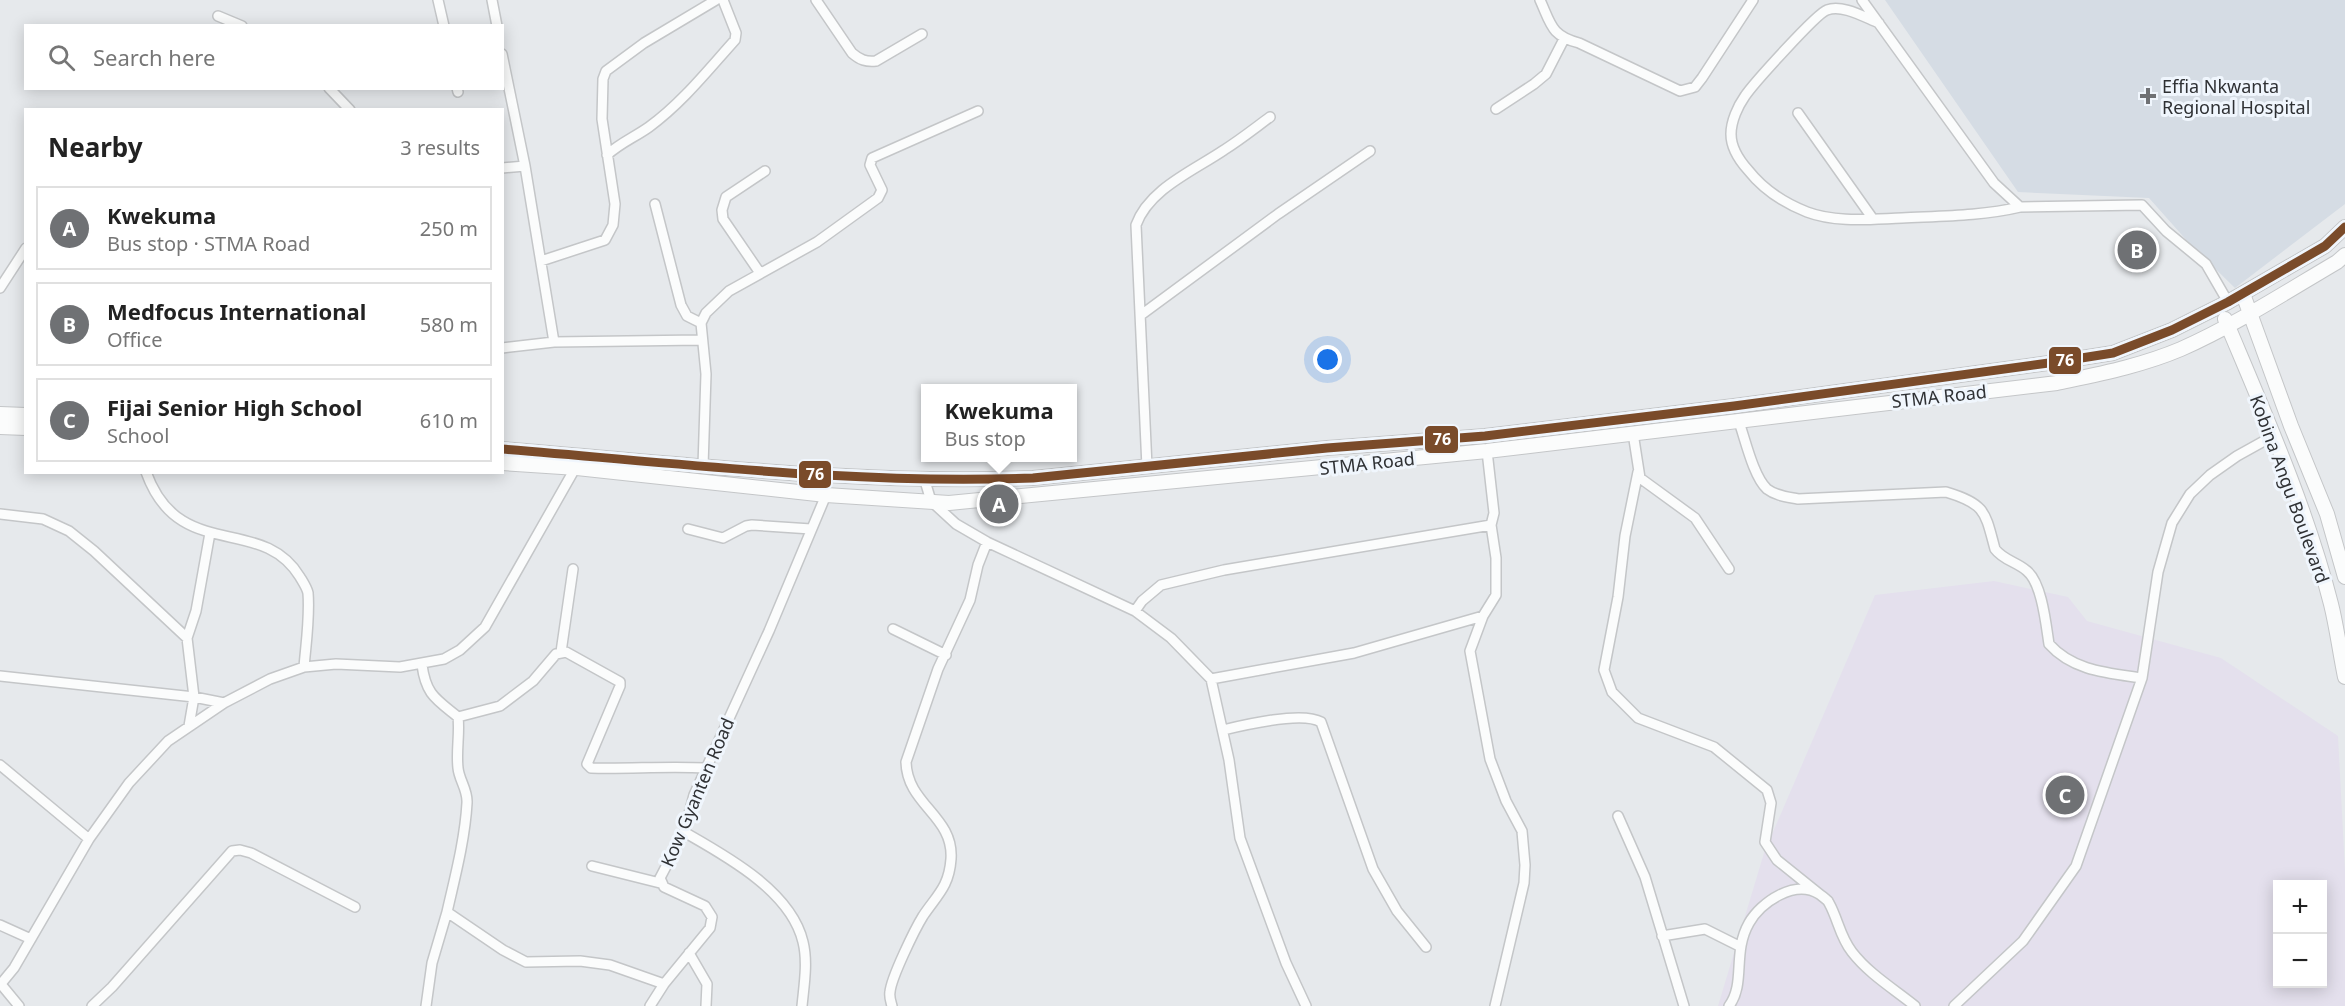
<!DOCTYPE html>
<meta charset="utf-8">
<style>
:root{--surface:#fff;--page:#f6f6f6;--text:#222;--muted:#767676;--line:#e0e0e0;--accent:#6f7174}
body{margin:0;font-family:"Noto Sans",sans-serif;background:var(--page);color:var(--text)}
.controls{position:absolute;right:18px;bottom:18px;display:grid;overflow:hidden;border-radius:0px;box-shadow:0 3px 15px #0003}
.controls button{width:54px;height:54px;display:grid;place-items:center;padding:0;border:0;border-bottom:2px solid var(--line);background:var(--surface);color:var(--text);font:30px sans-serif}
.you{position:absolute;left:1328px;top:360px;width:21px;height:21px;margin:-15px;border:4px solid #fff;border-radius:50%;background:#1a73e8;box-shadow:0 0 0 9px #1a73e833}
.badge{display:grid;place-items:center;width:39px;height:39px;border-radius:50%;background:var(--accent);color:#fff;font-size:20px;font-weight:700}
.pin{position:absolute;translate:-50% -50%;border:3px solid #fff;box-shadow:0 2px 6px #0006}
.popup{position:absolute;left:921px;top:384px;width:156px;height:78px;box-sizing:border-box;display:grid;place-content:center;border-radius:0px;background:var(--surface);filter:drop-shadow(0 2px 4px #0005);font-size:20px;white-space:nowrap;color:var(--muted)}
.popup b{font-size:22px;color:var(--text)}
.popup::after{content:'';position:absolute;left:50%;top:100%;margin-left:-12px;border:12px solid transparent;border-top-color:var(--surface)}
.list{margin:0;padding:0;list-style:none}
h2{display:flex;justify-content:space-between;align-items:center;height:78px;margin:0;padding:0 24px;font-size:26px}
h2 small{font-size:20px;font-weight:400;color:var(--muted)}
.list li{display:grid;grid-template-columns:39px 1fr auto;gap:18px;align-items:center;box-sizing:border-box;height:84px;margin:0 12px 12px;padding:0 12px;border:2px solid var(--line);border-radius:0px}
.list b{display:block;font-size:22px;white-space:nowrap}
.list p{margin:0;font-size:20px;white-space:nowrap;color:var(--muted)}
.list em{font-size:20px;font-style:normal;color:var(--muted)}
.icon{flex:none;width:33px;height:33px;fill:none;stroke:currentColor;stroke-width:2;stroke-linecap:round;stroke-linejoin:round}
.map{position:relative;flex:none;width:2345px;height:1006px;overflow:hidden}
.search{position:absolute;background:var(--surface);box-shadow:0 3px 15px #0003;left:24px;top:24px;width:480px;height:66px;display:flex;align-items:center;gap:15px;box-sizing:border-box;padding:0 21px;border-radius:0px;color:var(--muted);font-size:22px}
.panel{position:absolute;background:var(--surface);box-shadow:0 3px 15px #0003;left:24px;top:108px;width:480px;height:366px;border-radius:0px}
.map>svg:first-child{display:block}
.built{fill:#d5dce4}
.education{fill:#e4e0ed;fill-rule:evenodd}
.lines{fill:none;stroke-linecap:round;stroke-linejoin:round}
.street-casing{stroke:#c4c6c8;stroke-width:12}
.secondary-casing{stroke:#c4c6c8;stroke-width:16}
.street{stroke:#fbfcfc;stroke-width:9}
.secondary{stroke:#fbfcfc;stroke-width:14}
.bus-1-casing{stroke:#f0f6fd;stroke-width:14}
.bus-1{stroke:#7a4b2a;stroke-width:9}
.poi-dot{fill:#6f7174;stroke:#f0f6fd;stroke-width:2}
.labels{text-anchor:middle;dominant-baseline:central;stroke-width:6;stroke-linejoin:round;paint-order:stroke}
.poi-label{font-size:18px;fill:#2f3134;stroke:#f0f6fd;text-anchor:start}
.street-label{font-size:18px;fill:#2f3134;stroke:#f0f6fd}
.line-badge{stroke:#f0f6fd;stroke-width:2}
.badge-label{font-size:16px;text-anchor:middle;font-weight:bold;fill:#fff}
</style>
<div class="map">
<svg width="2345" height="1006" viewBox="0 0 2345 1006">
<rect width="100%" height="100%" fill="#e6e9ec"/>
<path class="built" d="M1885,0h460v204l-110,84 -46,-45 -40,-45 -131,-6z"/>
<path class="education" d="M1994,581l74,16 19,24 134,37 117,78 7,135v135h-627l46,-153 111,-258zM2278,884h44v100h-44z"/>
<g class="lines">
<g class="street-casing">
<path id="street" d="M438,0l6,26
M492,0l5,26
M816,0l36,53c8,7 14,9 24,8l46,-27
M1540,0c11,24 11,36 39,43l101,48 15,-4 7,-9 51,-78
M1862,0l132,183 26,24 122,-2 24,26 40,33 22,38
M218,16l24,10
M1879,23c-15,-6 -37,-19 -52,-13 -10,3 -74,74 -82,86 -7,10 -14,25 -14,38 0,14 8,26 17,36 15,19 36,33 59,42 29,11 64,7 95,6 39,-2 80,-2 118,-11
M502,54l23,112 29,176
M329,88l21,22
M457,88l1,4
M1496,109l38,-25 12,-10 18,-35
M1798,113l75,106
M607,155c13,-12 28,-18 42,-28 33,-24 59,-57 86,-87l1,-7 -13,-33
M502,168l23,-2
M655,204l26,101 6,11 14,7
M541,261l64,-21 8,-15 2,-21 -13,-85 1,-40 3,-8 38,-28 72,-43
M760,273l-37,-54 -1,-9 4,-13 39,-26
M0,288l26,-40
M1141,315l137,-101 92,-63
M502,348l52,-6 147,-2
M1738,419c7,19 15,57 29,70 9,7 21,8 31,10l148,-7c40,12 39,20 49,57 8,11 22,13 32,22 15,12 19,54 22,73 24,27 59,29 93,34
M1633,433l7,45 55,40 34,51
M1487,451l7,62 -3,12 5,33v37l-13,21 -13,35 20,108 16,42 16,30 3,34 -1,18 -29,123
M703,466l3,-92 -5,-51 5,-10 23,-22 88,-49 61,-44 4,-8 -12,-25 2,-7 106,-47
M1147,467l-11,-242c13,-36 57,-54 88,-75 16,-10 31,-22 46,-33
M146,472c33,92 115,41 154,105 3,5 7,11 8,16 2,24 -2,50 -4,74
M1638,472l-13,64 -7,61 -14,73 8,22 26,26 76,29 53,43 4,13 -6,39 12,18 51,41
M925,481l6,20 25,23 31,18 148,69 7,-10 19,-16 63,-15 267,-45
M0,514l43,5 26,12 25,20 93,87 7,59 -5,29
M688,529l35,9 23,-12 6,-1 59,4
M1135,611l36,27 40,41 143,-26 129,-37
M893,629l53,26
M187,638l9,-27 14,-78
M561,652l12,-83
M422,665c4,30 14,34 36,52 2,17 -2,33 0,51 1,12 10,22 9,35 -2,36 -12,74 -20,109
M0,676l194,21 30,6
M1211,679l18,81 11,78 46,125 20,43
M458,717l42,-11 33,-25 23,-27 10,-2 54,30v4l-33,78 4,4c39,1 76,-2 115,0
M1223,730c21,-5 79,-19 98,-8l52,147 24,42 29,36
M0,765l89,74
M1618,816l27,61 39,129
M684,832c42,24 107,59 119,110 5,20 1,43 -1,64
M592,866l68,17
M0,925l31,14
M1662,936l43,-7 34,17
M689,953l18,31 -1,22
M0,983l19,23
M0,985l14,-17 75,-129 40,-56 39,-42 56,-38 46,-24 34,-12 32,-3 64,3 44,-8 16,-9 25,-23 92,-162
M92,1006l20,-19 120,-136 8,-1 11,3 104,54
M426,1006l6,-43 15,-51 56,38 23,12 54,-1 30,4 54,19 46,-56 2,-11 -7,-11 -41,-19 -4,-9 24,-46 10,-37 75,-164 57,-136
M650,1006l14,-22
M892,1006c-1,-4 -3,-9 -2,-14 1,-14 25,-63 33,-76 14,-21 26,-29 28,-57 3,-43 -44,-54 -45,-97l32,-93 32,-69 8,-35 9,-23
M1729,1006c17,-23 3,-53 20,-83 12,-21 46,-44 70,-29 3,2 8,5 10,9 9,16 11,34 23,49 17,22 42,37 63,54
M1954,1006l69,-65 53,-75 66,-188 16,-106 14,-49 18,-29 20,-19 27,-19 36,-20"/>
</g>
<g class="secondary-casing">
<path id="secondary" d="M2243,294l48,132 36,88 18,63
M2225,319c39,93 81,187 106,285 6,24 9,49 14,73
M0,414l26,1
M0,427l26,1
M502,449c177,14 353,36 531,29l294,-30 158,-12 249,-30 322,-44 57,-9 59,-23 56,-28 97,-56 20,-19
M502,463l75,5 249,27 123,8 538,-52 570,-68c42,-9 84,-17 124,-34 54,-24 105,-57 156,-87l8,-7"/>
</g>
<use href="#street" class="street"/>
<use href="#secondary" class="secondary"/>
<g class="bus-1-casing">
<path id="bus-1" d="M502,449c177,14 353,36 531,29l294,-30 158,-12 249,-30 322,-44 57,-9 59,-23 56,-28 97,-56 20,-19"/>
</g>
<use href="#bus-1" class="bus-1"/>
</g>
<path class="poi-dot" d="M2145 87h6v6h6v6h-6v6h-6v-6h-6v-6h6z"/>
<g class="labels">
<g class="poi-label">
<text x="2162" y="86">Effia Nkwanta<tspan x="2162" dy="21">Regional Hospital</tspan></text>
</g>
<g class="street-label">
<text transform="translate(1939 396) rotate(-6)">STMA Road</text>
<text transform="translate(1367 463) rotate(-6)">STMA Road</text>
<text transform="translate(2290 489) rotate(70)">Kobina Angu Boulevard</text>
<text transform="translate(697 792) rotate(-67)">Kow Gyanten Road</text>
</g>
</g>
<g class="line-badge">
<rect x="2048" y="346" width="34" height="29" rx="6" fill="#7a4b2a"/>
<rect x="1424" y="425" width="35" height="29" rx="6" fill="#7a4b2a"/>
<rect x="798" y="460" width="34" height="29" rx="6" fill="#7a4b2a"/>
</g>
<g class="badge-label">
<text x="2065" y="366">76</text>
<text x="1442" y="445">76</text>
<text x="815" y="480">76</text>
</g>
</svg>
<div class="controls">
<button>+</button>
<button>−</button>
</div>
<div class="you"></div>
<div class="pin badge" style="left:999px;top:504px">A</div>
<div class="popup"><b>Kwekuma</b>Bus stop</div>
<div class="pin badge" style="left:2137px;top:250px">B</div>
<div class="pin badge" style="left:2065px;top:795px">C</div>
<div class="search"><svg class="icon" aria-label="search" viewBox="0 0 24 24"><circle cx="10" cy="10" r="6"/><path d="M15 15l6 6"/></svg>Search here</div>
<section class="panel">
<h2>Nearby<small>3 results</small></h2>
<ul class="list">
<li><span class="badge">A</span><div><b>Kwekuma</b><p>Bus stop · STMA Road</p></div><em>250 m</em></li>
<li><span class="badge">B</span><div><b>Medfocus International</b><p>Office</p></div><em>580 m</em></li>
<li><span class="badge">C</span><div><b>Fijai Senior High School</b><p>School</p></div><em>610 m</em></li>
</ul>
</section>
</div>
